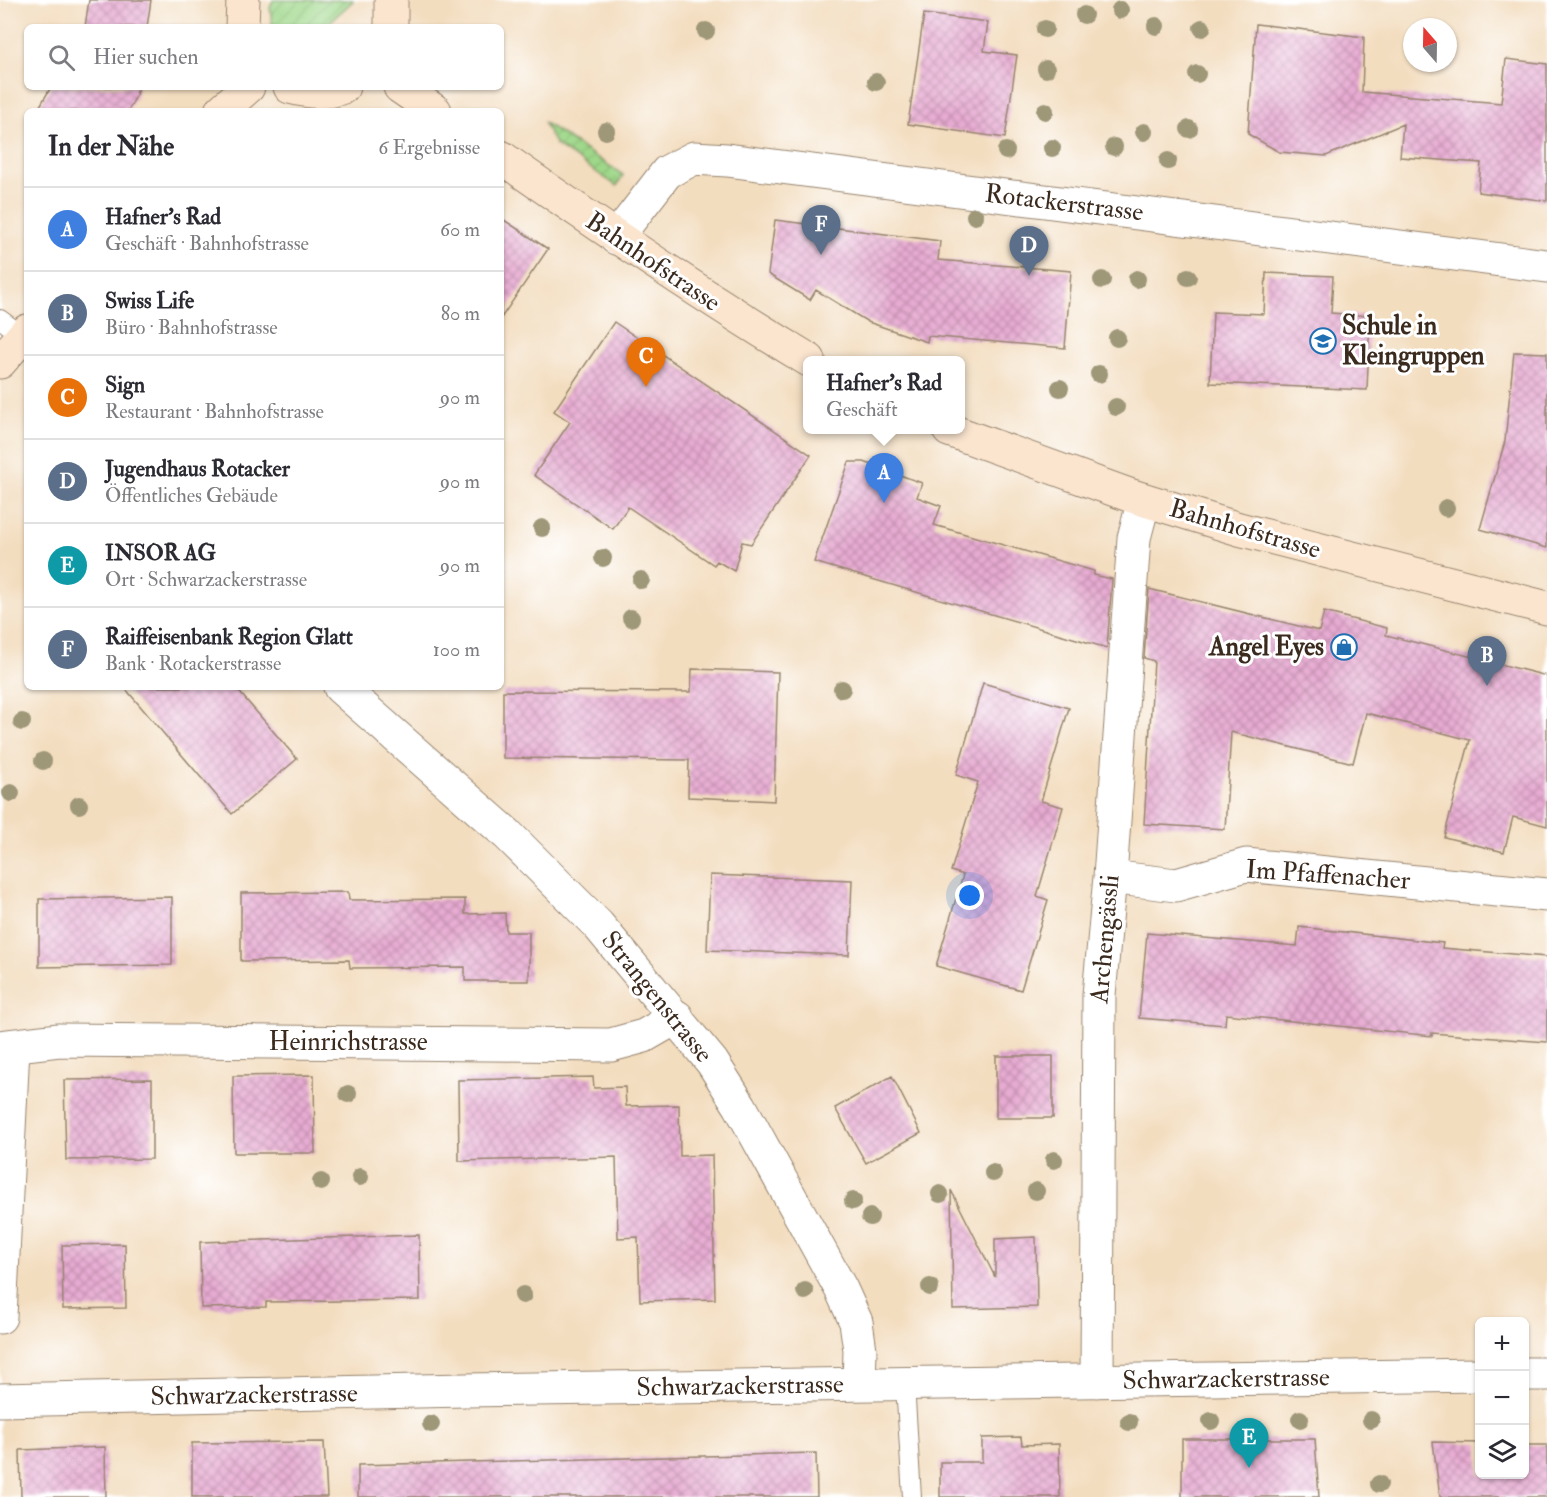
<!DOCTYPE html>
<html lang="de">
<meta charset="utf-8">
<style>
:root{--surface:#fff;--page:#f2f2f3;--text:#2b2b33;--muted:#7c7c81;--line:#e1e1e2;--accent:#b45309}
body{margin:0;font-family:"IM FELL Double Pica",serif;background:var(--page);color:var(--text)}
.controls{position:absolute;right:18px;bottom:18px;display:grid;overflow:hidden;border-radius:9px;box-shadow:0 2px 4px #0004}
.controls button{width:54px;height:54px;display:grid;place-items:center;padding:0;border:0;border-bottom:2px solid var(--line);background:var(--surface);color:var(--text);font:30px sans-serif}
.compass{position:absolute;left:1403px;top:18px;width:54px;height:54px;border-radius:50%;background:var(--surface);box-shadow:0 2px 4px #0004;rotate:340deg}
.you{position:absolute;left:970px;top:896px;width:21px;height:21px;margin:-15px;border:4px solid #fff;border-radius:50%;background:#1a73e8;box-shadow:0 0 0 9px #1a73e833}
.badge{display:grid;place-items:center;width:39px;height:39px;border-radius:50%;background:var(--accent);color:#fff;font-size:20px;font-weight:700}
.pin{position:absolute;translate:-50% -50px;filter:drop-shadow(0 2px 3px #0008)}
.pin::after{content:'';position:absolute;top:32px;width:21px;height:18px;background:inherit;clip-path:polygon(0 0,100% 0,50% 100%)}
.popup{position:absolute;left:803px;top:356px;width:162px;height:78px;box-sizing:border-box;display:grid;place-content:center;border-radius:9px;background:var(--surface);filter:drop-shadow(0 2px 4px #0005);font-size:20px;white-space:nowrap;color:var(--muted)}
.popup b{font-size:22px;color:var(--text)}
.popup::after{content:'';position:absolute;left:50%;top:100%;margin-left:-12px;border:12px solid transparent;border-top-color:var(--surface)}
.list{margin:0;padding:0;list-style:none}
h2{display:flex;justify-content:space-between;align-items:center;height:78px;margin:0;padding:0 24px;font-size:26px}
h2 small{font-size:20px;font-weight:400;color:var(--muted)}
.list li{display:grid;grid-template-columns:39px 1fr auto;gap:18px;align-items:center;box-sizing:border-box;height:84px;padding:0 24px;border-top:2px solid var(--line)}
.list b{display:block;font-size:22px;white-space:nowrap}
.list p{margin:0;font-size:20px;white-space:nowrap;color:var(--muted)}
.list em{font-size:20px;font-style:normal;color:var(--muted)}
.icon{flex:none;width:33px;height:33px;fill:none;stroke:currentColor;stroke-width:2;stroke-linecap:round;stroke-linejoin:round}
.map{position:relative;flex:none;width:1547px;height:1497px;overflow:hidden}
.search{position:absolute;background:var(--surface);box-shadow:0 2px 4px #0004;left:24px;top:24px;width:480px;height:66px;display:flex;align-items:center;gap:15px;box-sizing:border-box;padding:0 21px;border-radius:9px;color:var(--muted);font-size:22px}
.panel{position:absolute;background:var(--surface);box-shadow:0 2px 4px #0004;left:24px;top:108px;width:480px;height:582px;border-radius:9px}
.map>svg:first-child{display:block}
.garden{fill:url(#garden-furrows);stroke:#6d8154;stroke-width:1.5}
.building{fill:url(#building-cross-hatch)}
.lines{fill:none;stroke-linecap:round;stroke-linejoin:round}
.lane-casing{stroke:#97846e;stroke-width:20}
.street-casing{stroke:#97846e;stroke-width:35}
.secondary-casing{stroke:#97846e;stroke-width:35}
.lane{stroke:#fff;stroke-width:18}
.street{stroke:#fff;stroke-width:33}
.secondary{stroke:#fbe5cf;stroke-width:33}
.tree{fill:#9e9778}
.labels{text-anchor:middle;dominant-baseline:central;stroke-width:6;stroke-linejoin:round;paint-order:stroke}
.street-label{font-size:26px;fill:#3b2a1e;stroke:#fff}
.poi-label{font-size:26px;font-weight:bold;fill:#3b2a1e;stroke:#fff;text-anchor:start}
</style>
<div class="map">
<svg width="1547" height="1497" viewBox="0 0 1547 1497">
<defs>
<pattern id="garden-furrows" width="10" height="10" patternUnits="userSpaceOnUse" patternTransform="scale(1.5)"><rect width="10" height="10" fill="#9fd88a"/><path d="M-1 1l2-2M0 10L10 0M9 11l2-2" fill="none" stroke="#8aba77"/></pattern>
<pattern id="building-cross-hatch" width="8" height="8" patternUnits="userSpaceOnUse" patternTransform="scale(1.5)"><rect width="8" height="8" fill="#e8acd3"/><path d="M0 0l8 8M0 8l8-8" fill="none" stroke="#bd8cab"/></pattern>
</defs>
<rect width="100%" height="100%" fill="#fff"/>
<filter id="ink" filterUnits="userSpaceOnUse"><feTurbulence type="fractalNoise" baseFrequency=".0167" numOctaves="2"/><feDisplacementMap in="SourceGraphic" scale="12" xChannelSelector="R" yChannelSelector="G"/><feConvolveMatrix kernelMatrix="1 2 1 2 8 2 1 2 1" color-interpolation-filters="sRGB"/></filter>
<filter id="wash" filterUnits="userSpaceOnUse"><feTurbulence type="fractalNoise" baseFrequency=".008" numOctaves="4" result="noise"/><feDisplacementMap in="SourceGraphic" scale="24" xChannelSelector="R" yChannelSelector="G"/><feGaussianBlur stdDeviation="1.35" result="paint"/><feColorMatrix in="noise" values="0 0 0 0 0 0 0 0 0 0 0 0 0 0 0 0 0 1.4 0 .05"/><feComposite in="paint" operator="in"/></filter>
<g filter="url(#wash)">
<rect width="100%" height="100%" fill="#f3ddbf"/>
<path class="garden" d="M273,0h80v1l-29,26h-51l-3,-19z
M543,122l80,53 -6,11 -61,-41z"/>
<g id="blocks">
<path class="building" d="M89,0h62l-4,27h-62z
M924,14l64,8 -4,29 33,4 -12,83 -97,-14z
M1256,24l108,13 -2,55 139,11 5,-44 41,5v137l-69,-9 3,-29 -81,-6 3,-33 -77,32 -47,-4 -31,-18z
M51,87h87l-2,9 -8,15h-91z
M501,218l47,31 -47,69z
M775,220l165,21 -2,19 133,11 -6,77 -137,-12 -1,6 -59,-20 -52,-32 -6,10 -42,-26z
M1266,273l67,3 -2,37 39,3 -3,74 -157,-7 3,-71 51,2z
M614,322l197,133 -60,89 -9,-2 -8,29 -17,-10 -3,4 -86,-58 -15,22 -79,-54 36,-53 -16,-11z
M1514,352l33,1v195l-67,-19 25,-88z
M849,462h15l58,21 -5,14 24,9 -7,19 160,46v4l18,4 -5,69 -293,-86z
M1149,589l170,42 5,-19 63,16 -1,7 161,41v150l-34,-9 -9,35 -60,-15 26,-97 -104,-27 -13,50 -122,-31 -6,97 -81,-5 10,-163 -10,-3z
M692,669l86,3 -4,129 -86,-4 1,-37 -186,-2v-67l188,1z
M983,683l86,25 -28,93 22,6 -26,89 11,4 -27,90 -85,-24 27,-91 -12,-4 27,-89 -22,-7z
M124,687h111l62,72 -65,55z
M710,875l142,5 -3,75 -142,-5z
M348,892l1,8 116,-1v15l40,-1 1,19h23v49h-64v-14l-115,1 -1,-8 -108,1v-68z
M172,897v68l-133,2v-68z
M1299,927l144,16 -1,5 105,9v85l-115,-9v3l-206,-22 -1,11 -86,-7 8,-85 150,13z
M996,1056h57v62h-57z
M314,1075l1,78h-81l-1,-77z
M892,1076l29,57 -55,30 -31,-55z
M593,1077l1,11 31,-1 1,19 53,-1 1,51 32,-1 3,144 -75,2 -2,-64 -20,1 -2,-81 -157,4 -1,-81z
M152,1079v80l-86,1 -2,-80z
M951,1190l44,87v-38l41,-2 1,70 -84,2z
M419,1235l1,65 -154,2v5l-65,1 -1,-66z
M125,1244l1,64 -63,1 -1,-64z
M1021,1437l1,8 37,-1 1,53h-120v-35h42v-24z
M1182,1439h133l4,58h-137z
M324,1442l3,55h-135v-54z
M1433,1442l46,1v31h45v-29h23v52h-107z
M105,1447l1,50h-85l-1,-47z
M816,1453l1,44h-459v-32z"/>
</g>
</g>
<g filter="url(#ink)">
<use href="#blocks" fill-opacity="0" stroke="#97846e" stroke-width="1.5"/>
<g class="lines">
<g class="lane-casing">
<path id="lane" d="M0,319l23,17
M905,1384l7,113"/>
</g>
<g class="street-casing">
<path id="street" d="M616,238l51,-66 27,-14 33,2 820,106
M340,687l167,147 91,91 114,137 28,44 101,183 15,33 4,28 -1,34
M1110,877l66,8 70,-20 301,30
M0,1047l59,-7 552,5 33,-9 33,-19
M0,1317l13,-270
M1524,1374h23
M1097,1381l2,-386 11,-118 24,-339 10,-38
M0,1400l465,-10 1015,-15"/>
</g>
<g class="secondary-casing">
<path id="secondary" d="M391,0v27
M242,27l1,-27
M290,87c19,5 35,7 53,0
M400,87l35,24
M221,111l27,-24
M501,157c101,71 203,140 308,203
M0,362l27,-31
M949,430l180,65 110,34 308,79"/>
</g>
<use href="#lane" class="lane"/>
<use href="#street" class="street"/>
<use href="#secondary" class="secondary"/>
</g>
<g class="tree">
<circle cx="1120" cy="10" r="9"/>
<circle cx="1084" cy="15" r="9"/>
<circle cx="1156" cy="26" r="9"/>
<circle cx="1202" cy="28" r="9"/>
<circle cx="1045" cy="29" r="9"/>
<circle cx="706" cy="31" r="9"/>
<circle cx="1046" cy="69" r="9"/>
<circle cx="1197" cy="74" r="9"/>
<circle cx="876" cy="82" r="9"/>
<circle cx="1045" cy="111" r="9"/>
<circle cx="1189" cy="129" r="9"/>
<circle cx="606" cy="131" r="9"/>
<circle cx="1144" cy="132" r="9"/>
<circle cx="1114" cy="147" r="9"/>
<circle cx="1052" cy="148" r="9"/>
<circle cx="1006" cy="151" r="9"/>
<circle cx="1168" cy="161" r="9"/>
<circle cx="975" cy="216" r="9"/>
<circle cx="1188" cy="277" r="9"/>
<circle cx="1137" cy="279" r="9"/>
<circle cx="1102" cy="280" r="9"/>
<circle cx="1117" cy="338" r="9"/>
<circle cx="1099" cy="374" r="9"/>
<circle cx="1060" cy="388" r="9"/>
<circle cx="1116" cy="407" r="9"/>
<circle cx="1446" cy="508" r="9"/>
<circle cx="542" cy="528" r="9"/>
<circle cx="603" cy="558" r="9"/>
<circle cx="641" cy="580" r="9"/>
<circle cx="631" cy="618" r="9"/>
<circle cx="842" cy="689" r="9"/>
<circle cx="22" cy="722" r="9"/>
<circle cx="43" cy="761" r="9"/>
<circle cx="11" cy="793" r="9"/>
<circle cx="79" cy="805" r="9"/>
<circle cx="348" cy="1094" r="9"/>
<circle cx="1054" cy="1160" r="9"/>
<circle cx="993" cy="1173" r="9"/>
<circle cx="360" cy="1177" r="9"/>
<circle cx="321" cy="1182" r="9"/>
<circle cx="1036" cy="1191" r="9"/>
<circle cx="940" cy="1194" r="9"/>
<circle cx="853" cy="1201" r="9"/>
<circle cx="870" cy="1217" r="9"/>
<circle cx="930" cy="1287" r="9"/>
<circle cx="805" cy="1291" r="9"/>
<circle cx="523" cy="1295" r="9"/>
<circle cx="1300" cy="1419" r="9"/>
<circle cx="1371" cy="1420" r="9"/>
<circle cx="1211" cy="1421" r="9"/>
<circle cx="1129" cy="1422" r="9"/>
<circle cx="431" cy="1424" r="9"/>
<circle cx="1379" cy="1484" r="9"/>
</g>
</g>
<defs>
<g id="school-ring" transform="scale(1.35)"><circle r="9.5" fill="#fff" stroke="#1f6fb2" stroke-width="1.5"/><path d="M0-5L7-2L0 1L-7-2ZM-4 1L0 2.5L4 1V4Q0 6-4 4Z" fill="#1f6fb2"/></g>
<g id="shop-ring" transform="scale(1.35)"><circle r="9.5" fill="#fff" stroke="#1f6fb2" stroke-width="1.5"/><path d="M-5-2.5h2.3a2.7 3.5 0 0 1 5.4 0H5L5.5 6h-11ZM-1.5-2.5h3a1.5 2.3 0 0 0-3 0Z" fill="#1f6fb2"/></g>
</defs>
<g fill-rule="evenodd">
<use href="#school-ring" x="1323" y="341"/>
<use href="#shop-ring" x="1344" y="647"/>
</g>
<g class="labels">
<g class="street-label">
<text transform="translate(1064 203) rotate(7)">Rotackerstrasse</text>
<text transform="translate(653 262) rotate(34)">Bahnhofstrasse</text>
<text transform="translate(1245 529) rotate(16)">Bahnhofstrasse</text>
<text transform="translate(1328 875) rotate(4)">Im Pfaffenacher</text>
<text transform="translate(1105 939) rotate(-85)">Archengässli</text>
<text transform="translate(657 997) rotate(51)">Strangenstrasse</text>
<text x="348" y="1042">Heinrichstrasse</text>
<text transform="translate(1226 1379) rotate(-1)">Schwarzackerstrasse</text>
<text transform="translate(740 1386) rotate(-1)">Schwarzackerstrasse</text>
<text transform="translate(254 1395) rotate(-1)">Schwarzackerstrasse</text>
</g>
<g class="poi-label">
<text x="1342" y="326">Schule in<tspan x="1342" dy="30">Kleingruppen</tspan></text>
<text x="1324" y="647" text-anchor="end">Angel Eyes</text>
</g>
</g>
</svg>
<div class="controls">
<button>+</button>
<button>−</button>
<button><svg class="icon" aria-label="layers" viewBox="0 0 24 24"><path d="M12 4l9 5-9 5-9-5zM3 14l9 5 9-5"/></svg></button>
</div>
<svg class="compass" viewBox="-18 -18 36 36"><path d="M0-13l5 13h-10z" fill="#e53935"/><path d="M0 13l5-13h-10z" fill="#7c7c81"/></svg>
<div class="you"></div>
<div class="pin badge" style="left:884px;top:503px;background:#3f7fe0">A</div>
<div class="popup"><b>Hafner's Rad</b>Geschäft</div>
<div class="pin badge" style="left:1487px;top:686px;background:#5c6f8a">B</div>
<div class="pin badge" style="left:646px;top:387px;background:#e8710a">C</div>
<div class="pin badge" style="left:1029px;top:276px;background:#5c6f8a">D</div>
<div class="pin badge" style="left:1249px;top:1468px;background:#0f9aa8">E</div>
<div class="pin badge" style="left:821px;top:255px;background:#5c6f8a">F</div>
<div class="search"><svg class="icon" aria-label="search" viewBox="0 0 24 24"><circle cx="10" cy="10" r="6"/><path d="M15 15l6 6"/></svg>Hier suchen</div>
<section class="panel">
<h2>In der Nähe<small>6 Ergebnisse</small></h2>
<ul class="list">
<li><span class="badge" style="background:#3f7fe0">A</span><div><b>Hafner's Rad</b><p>Geschäft · Bahnhofstrasse</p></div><em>60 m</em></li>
<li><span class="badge" style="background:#5c6f8a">B</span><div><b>Swiss Life</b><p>Büro · Bahnhofstrasse</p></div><em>80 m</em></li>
<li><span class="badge" style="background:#e8710a">C</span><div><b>Sign</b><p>Restaurant · Bahnhofstrasse</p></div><em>90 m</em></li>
<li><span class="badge" style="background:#5c6f8a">D</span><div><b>Jugendhaus Rotacker</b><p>Öffentliches Gebäude</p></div><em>90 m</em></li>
<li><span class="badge" style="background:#0f9aa8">E</span><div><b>INSOR AG</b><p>Ort · Schwarzackerstrasse</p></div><em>90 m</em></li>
<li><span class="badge" style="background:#5c6f8a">F</span><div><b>Raiffeisenbank Region Glatt</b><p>Bank · Rotackerstrasse</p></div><em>100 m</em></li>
</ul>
</section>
</div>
